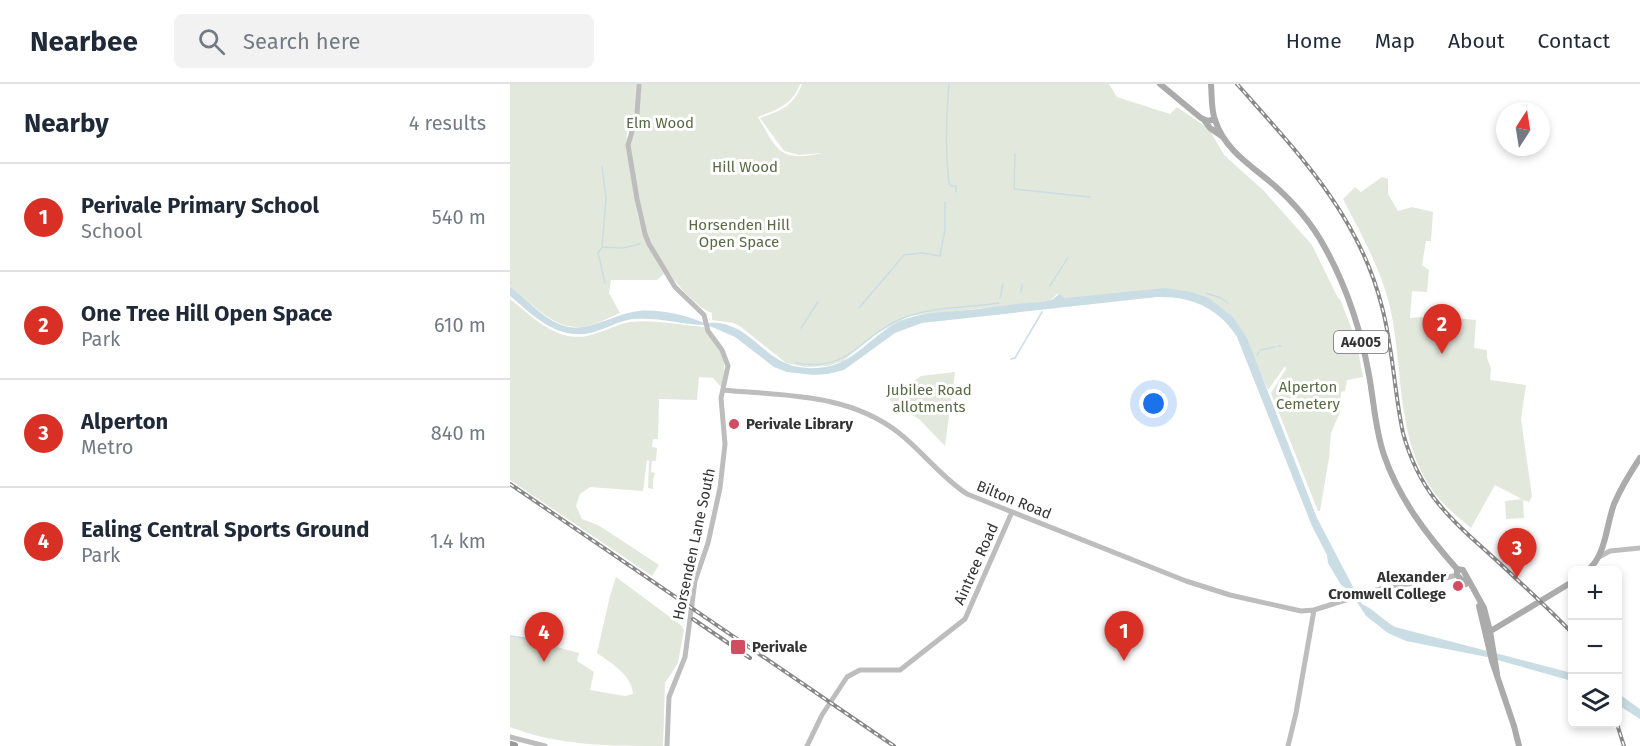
<!DOCTYPE html>
<meta charset="utf-8">
<style>
:root{--surface:#fff;--page:#f2f2f3;--text:#1f2937;--muted:#747a83;--line:#e0e1e3;--accent:#d93025}
body{margin:0;font-family:"Fira Sans",sans-serif;background:var(--page);color:var(--text)}
.controls{position:absolute;right:18px;bottom:18px;display:grid;overflow:hidden;border-radius:9px;box-shadow:0 3px 9px #0003}
.controls button{width:54px;height:54px;display:grid;place-items:center;padding:0;border:0;border-bottom:2px solid var(--line);background:var(--surface);color:var(--text);font:30px sans-serif}
.compass{position:absolute;left:986px;top:18px;width:54px;height:54px;border-radius:50%;background:var(--surface);box-shadow:0 3px 9px #0003;rotate:12deg}
.you{position:absolute;left:644px;top:320px;width:21px;height:21px;margin:-15px;border:4px solid #fff;border-radius:50%;background:#1a73e8;box-shadow:0 0 0 9px #1a73e833}
.badge{display:grid;place-items:center;width:39px;height:39px;border-radius:50%;background:var(--accent);color:#fff;font-size:20px;font-weight:700}
.pin{position:absolute;translate:-50% -50px;filter:drop-shadow(0 2px 3px #0008)}
.pin::after{content:'';position:absolute;top:32px;width:21px;height:18px;background:inherit;clip-path:polygon(0 0,100% 0,50% 100%)}
.list{margin:0;padding:0;list-style:none}
h2{display:flex;justify-content:space-between;align-items:center;height:78px;margin:0;padding:0 24px;font-size:26px}
h2 small{font-size:20px;font-weight:400;color:var(--muted)}
.list li{display:grid;grid-template-columns:39px 1fr auto;gap:18px;align-items:center;box-sizing:border-box;height:108px;padding:0 24px;border-top:2px solid var(--line)}
.list b{display:block;font-size:22px;white-space:nowrap}
.list p{margin:0;font-size:20px;white-space:nowrap;color:var(--muted)}
.list em{font-size:20px;font-style:normal;color:var(--muted)}
.icon{flex:none;width:33px;height:33px;fill:none;stroke:currentColor;stroke-width:2;stroke-linecap:round;stroke-linejoin:round}
.map{position:relative;flex:none;width:1130px;height:662px;overflow:hidden}
header{display:flex;align-items:center;gap:36px;box-sizing:border-box;height:84px;padding:0 30px;background:var(--surface);border-bottom:2px solid var(--line)}
header strong{font-size:28px}
nav{display:flex;gap:33px;margin-inline-start:auto;font-size:21px}
.search{width:420px;height:54px;background:var(--page);display:flex;align-items:center;gap:15px;box-sizing:border-box;padding:0 21px;border-radius:9px;color:var(--muted);font-size:22px}
main{display:flex}
aside{flex:1;background:var(--surface)}
.map>svg:first-child{display:block}
.green{fill:#e3e8dd}
.water{fill:#cadde4}
.lines{fill:none;stroke-linecap:round;stroke-linejoin:round}
.stream{stroke:#cadde4;stroke-width:1.5}
.secondary{stroke:#bdbdbd;stroke-width:5}
.primary{stroke:#ababab;stroke-width:6}
.highway{stroke:#9a9a9a;stroke-width:8}
.rail-casing{stroke:#888;stroke-width:4}
.rail{stroke:#fff;stroke-width:1.5;stroke-dasharray:4.5;stroke-linecap:butt}
.poi-dot{fill:#d14d60;stroke:#fff;stroke-width:2}
.labels{text-anchor:middle;dominant-baseline:central;stroke-width:6;stroke-linejoin:round;paint-order:stroke}
.shield{fill:#fff;stroke:#707070;stroke-width:1.5}
.shield-label{font-size:14px;font-weight:bold;fill:#333}
.park-label{font-size:15px;fill:#596a44;stroke:#fff}
.poi-label{font-size:15px;font-weight:bold;fill:#333;stroke:#fff;text-anchor:start}
.street-label{font-size:15px;fill:#333;stroke:#fff}
</style>
<header>
<strong>Nearbee</strong>
<div class="search"><svg class="icon" aria-label="search" viewBox="0 0 24 24"><circle cx="10" cy="10" r="6"/><path d="M15 15l6 6"/></svg>Search here</div>
<nav><a>Home</a><a>Map</a><a>About</a><a>Contact</a></nav>
</header>
<main>
<aside>
<h2>Nearby<small>4 results</small></h2>
<ul class="list">
<li><span class="badge">1</span><div><b>Perivale Primary School</b><p>School</p></div><em>540 m</em></li>
<li><span class="badge">2</span><div><b>One Tree Hill Open Space</b><p>Park</p></div><em>610 m</em></li>
<li><span class="badge">3</span><div><b>Alperton</b><p>Metro</p></div><em>840 m</em></li>
<li><span class="badge">4</span><div><b>Ealing Central Sports Ground</b><p>Park</p></div><em>1.4 km</em></li>
</ul>
</aside>
<div class="map">
<svg width="1130" height="662" viewBox="0 0 1130 662">
<rect width="100%" height="100%" fill="#fff"/>
<path class="green" d="M0,0h126l-1,28 -8,20 -1,16 12,69 7,23 19,34 -7,6h-46l-2,13 11,20c-8,3 -15,7 -22,10 -41,15 -59,-16 -88,-36z
M131,0h159c-7,20 -23,26 -42,33 20,35 22,45 65,36l-24,2 -15,-4 -24,-33c22,-8 33,-11 42,-34h307l8,13 53,17 7,-7 32,22 15,26 39,35 49,55 26,53 2,1 16,41 7,37 -16,3 -2,11 -4,1 -1,20 -9,21 -2,25 -9,53h-2l-47,-118 15,-24 -1,-3 -17,24 -28,-62 -13,-16 -25,-16 -26,-6 -109,9 -10,-5 -7,7 -141,15 -33,18 -33,27 -15,5 -23,1 -19,-4 -45,-36 -7,-4 -22,-3v-7c-21,-7 -55,-52 -63,-73 -11,-29 -13,-62 -19,-92l1,-10 7,-17z
M872,93l6,2v15l10,17 14,-4 21,5 -2,29h-5l-4,24 7,5 -2,22 -15,-1 -2,27 24,-2 42,4 -2,28 13,2v8l4,10 -1,12 36,5 -5,34 11,77 -3,6 -6,-2 1,18 -18,1 -1,-18 17,-2 -27,-14 -24,43c-9,-8 -19,-15 -27,-24 -48,-51 -40,-124 -52,-187 -7,-41 -30,-81 -49,-118l12,-12 6,5z
M0,215c24,19 48,45 81,36 13,-4 25,-10 39,-13 24,-3 50,3 74,5 17,26 25,28 17,60l-8,-9 -14,-1 -2,23 -38,-1 -1,40h-5l-1,8 5,1 -1,13h-4l-1,11 4,1 -2,7v9l-5,-1 1,-27 -2,-1 -4,31 -53,-4 -10,7 -4,12 6,13 16,6 61,40 -7,11 -142,-96z
M445,288l-10,74 -25,-26 -32,-21 33,-23z
M1011,453l2,18 -18,2 -2,-18z
M106,493l66,49 2,4 -6,33 -13,20 -2,63c-52,0 -105,0 -153,-19v-90l17,2 52,14 -2,8 17,11 -4,18 35,6 8,-2c-1,-19 -22,-31 -36,-41l13,-57z"/>
<path class="water" d="M0,203c18,12 33,33 55,39 24,7 50,-13 74,-15 20,-2 45,4 63,11 6,2 12,0 17,1 43,7 48,53 106,44 29,-4 47,-32 73,-45 24,-11 54,-10 80,-13 21,-3 42,-6 63,-7l11,-2 7,-6 6,4 100,-10 26,4 18,6 24,19 14,21 70,180 45,86c12,5 22,17 33,23l169,44 8,3v7l-85,-24 -81,-16 -18,-8 -22,-17 -16,-25 -9,-6 -13,-22 -1,-8 -15,-29 -75,-189c-18,-29 -46,-41 -80,-40l-235,26 -27,10 -51,37 -16,4 -15,1 -26,-3 -13,-5 -39,-30 -23,-10 -9,-2c-23,-1 -46,-8 -69,-6 -14,1 -26,9 -40,13 -35,10 -59,-15 -84,-36z
M1108,612h4l18,13v10l-22,-14z"/>
<g class="lines">
<path class="stream" d="M0,0h1
M439,0c-3,34 -4,65 0,99l2,3h5v6
M505,70l-1,35 76,8
M92,83l4,32 -4,48 -4,6 7,30
M92,163l21,1 17,-4
M0,198l1,1
M540,202c2,-4 14,-21 18,-29
M511,208l1,-8
M696,209l15,5 7,5
M490,214l3,-14
M349,224l45,-53 18,-2 18,3 5,-27v-27
M291,244l17,-26
M768,262h3
M750,266l15,-3
M747,271l2,-3
M501,275l4,-1 27,-46
M286,279c55,10 64,-28 107,-45 30,-12 65,-10 96,-15
M0,552l21,3 9,4"/>
<path class="secondary" d="M129,0l-2,30 -9,31 9,54 8,35 4,10 26,43 29,28 4,16 14,19 6,16 -7,32 4,46 -5,44 -12,55 -13,38 -10,76 -16,40 -2,49
M213,306c61,6 125,3 176,43 24,19 42,44 68,61l219,87 44,14 71,16 13,-1 76,-24 44,-5 23,-6
M1089,473l11,-6 30,-3
M0,653l35,9
M297,662l15,-31 25,-38 13,-7h40l65,-51 47,-107
M778,662l8,-33 18,-103"/>
<path class="primary" d="M650,0l41,34 7,3 7,-2
M701,0c1,12 0,25 4,36 10,31 37,46 60,66 19,17 37,38 49,60 22,39 37,85 45,129 5,27 6,54 15,80 15,44 43,80 73,114l6,1 21,38 6,23 7,43
M694,36l6,8 13,9
M947,485v6l9,9
M1078,486c18,-15 18,-44 26,-66 7,-16 16,-31 26,-46
M969,522l13,55 22,65 5,20
M979,548l83,-50"/>
<path class="highway" d="M0,661l4,1"/>
<g class="rail-casing">
<path id="rail" d="M727,0c61,69 122,131 145,223 11,41 12,84 21,126 17,62 48,86 93,127 26,24 52,48 76,73
M0,400l384,262
M183,535l57,39
M1107,640l7,22"/>
</g>
<use href="#rail" class="rail"/>
</g>
<g class="poi-dot">
<circle cx="224" cy="340" r="6"/>
<circle cx="948" cy="502" r="6"/>
<rect x="220" y="555" width="16" height="16" rx="3"/>
</g>
<g class="labels">
<rect class="shield" x="824" y="247" width="54" height="22" rx="4.5"/>
<g class="shield-label">
<text x="851" y="258">A4005</text>
</g>
<g class="park-label">
<text x="150" y="39">Elm Wood</text>
<text x="235" y="83">Hill Wood</text>
<text x="229" y="141">Horsenden Hill<tspan x="229" dy="17">Open Space</tspan></text>
<text x="798" y="303">Alperton<tspan x="798" dy="17">Cemetery</tspan></text>
<text x="419" y="306">Jubilee Road<tspan x="419" dy="17">allotments</tspan></text>
</g>
<g class="poi-label">
<text x="236" y="340">Perivale Library</text>
<text x="936" y="493" text-anchor="end">Alexander<tspan x="936" dy="17">Cromwell College</tspan></text>
<text x="242" y="563">Perivale</text>
</g>
<g class="street-label">
<text transform="translate(504 416) rotate(22)">Bilton Road</text>
<text transform="translate(184 460) rotate(-78)">Horsenden Lane South</text>
<text transform="translate(466 480) rotate(-66)">Aintree Road</text>
</g>
</g>
</svg>
<div class="controls">
<button>+</button>
<button>−</button>
<button><svg class="icon" aria-label="layers" viewBox="0 0 24 24"><path d="M12 4l9 5-9 5-9-5zM3 14l9 5 9-5"/></svg></button>
</div>
<svg class="compass" viewBox="-18 -18 36 36"><path d="M0-13l5 13h-10z" fill="#e53935"/><path d="M0 13l5-13h-10z" fill="#747a83"/></svg>
<div class="you"></div>
<div class="pin badge" style="left:614px;top:577px">1</div>
<div class="pin badge" style="left:932px;top:270px">2</div>
<div class="pin badge" style="left:1007px;top:494px">3</div>
<div class="pin badge" style="left:34px;top:578px">4</div>
</div>
</main>
